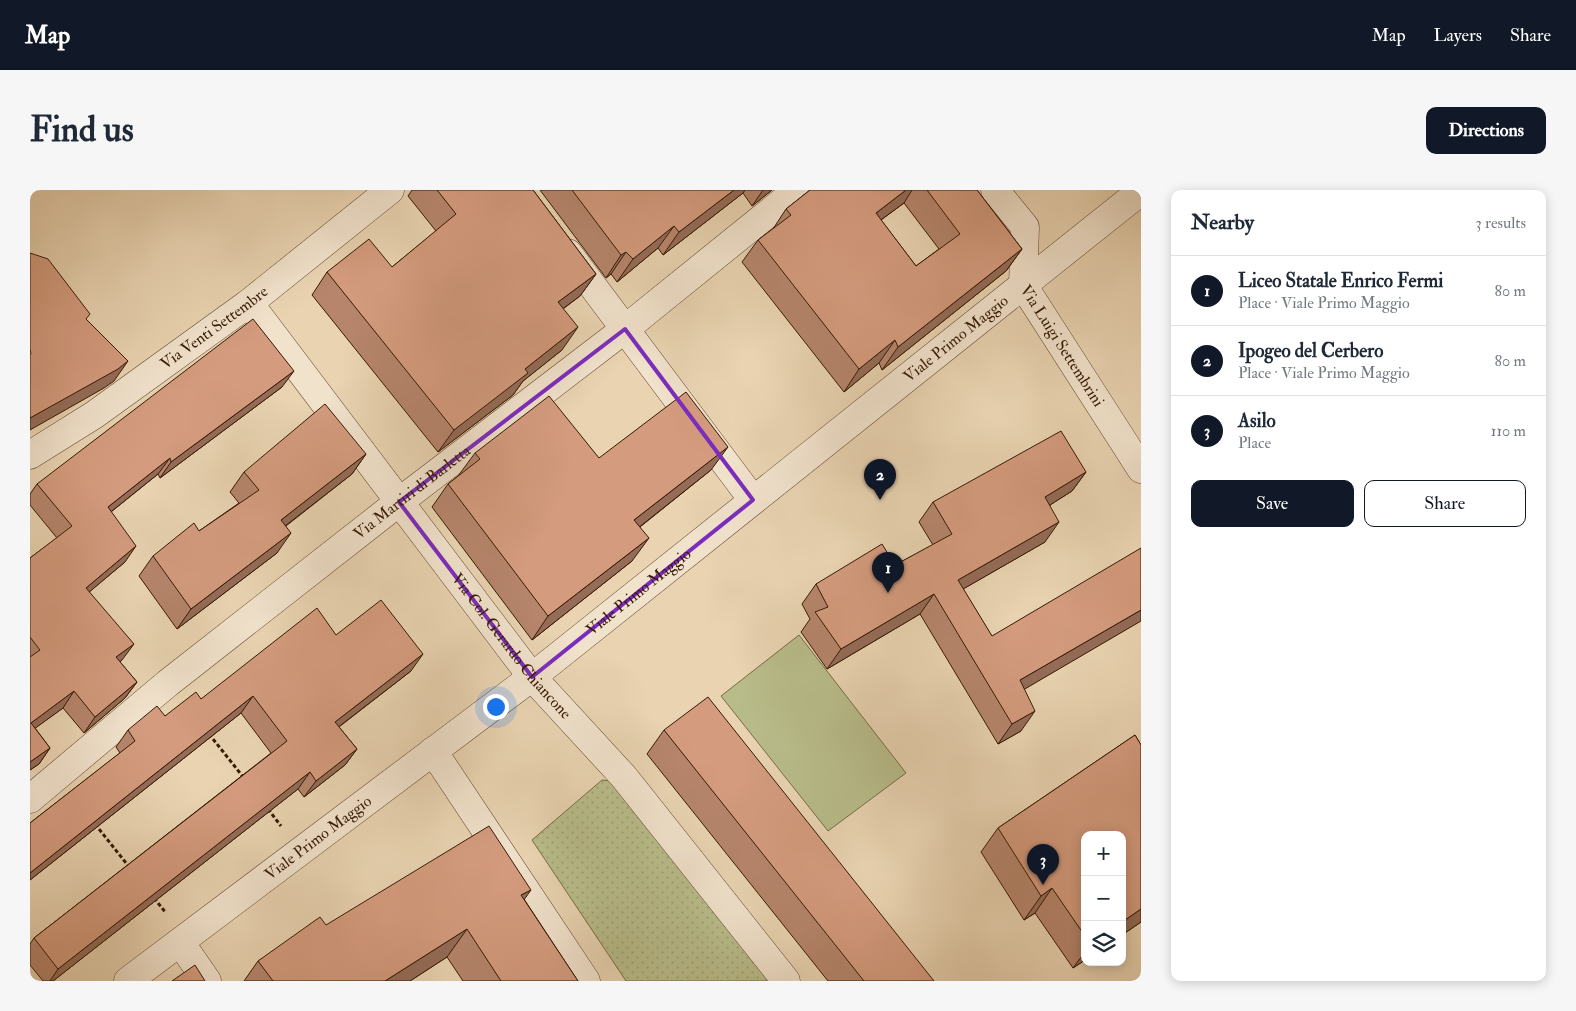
<!DOCTYPE html>
<meta charset="utf-8">
<style>
:root{--surface:#fff;--page:#f6f6f7;--text:#1f2937;--muted:#747a83;--line:#e0e1e3;--accent:#111827}
body{margin:0;font-family:"IM FELL Double Pica",serif;background:var(--page);color:var(--text)}
.controls{position:absolute;right:15px;bottom:15px;display:grid;overflow:hidden;border-radius:10px;box-shadow:0 2px 12px #0003}
.controls button{width:45px;height:45px;display:grid;place-items:center;padding:0;border:0;border-bottom:1px solid var(--line);background:var(--surface);color:var(--text);font:25px sans-serif}
.you{position:absolute;left:465px;top:516px;width:18px;height:18px;margin:-12px;border:4px solid #fff;border-radius:50%;background:#1a73e8;box-shadow:0 0 0 8px #1a73e833}
.badge{display:grid;place-items:center;width:32px;height:32px;border-radius:50%;background:var(--accent);color:#fff;font-size:16px;font-weight:700}
.pin{position:absolute;translate:-50% -41px;filter:drop-shadow(0 1px 2px #0008)}
.pin::after{content:'';position:absolute;top:26px;width:18px;height:15px;background:inherit;clip-path:polygon(0 0,100% 0,50% 100%)}
.list{margin:0;padding:0;list-style:none}
h2{display:flex;justify-content:space-between;align-items:center;height:65px;margin:0;padding:0 20px;font-size:21px}
h2 small{font-size:16px;font-weight:400;color:var(--muted)}
.list li{display:grid;grid-template-columns:32px 1fr auto;gap:15px;align-items:center;box-sizing:border-box;height:70px;padding:0 20px;border-top:1px solid var(--line)}
.list b{display:block;font-size:19px;white-space:nowrap}
.list p{margin:0;font-size:16px;white-space:nowrap;color:var(--muted)}
.list em{font-size:16px;font-style:normal;color:var(--muted)}
.actions{display:flex;gap:10px;padding:15px 20px}
.actions a{flex:1;padding:11px 0;border:1px solid var(--accent);border-radius:10px;text-align:center;font-size:18px;color:var(--accent)}
.actions .main{background:var(--accent);color:#fff}
.icon{flex:none;width:28px;height:28px;fill:none;stroke:currentColor;stroke-width:2;stroke-linecap:round;stroke-linejoin:round}
.map{position:relative;flex:none;width:1111px;height:791px;overflow:hidden;border-radius:10px}
header{display:flex;align-items:center;gap:30px;box-sizing:border-box;height:70px;padding:0 25px;background:var(--accent);color:#fff}
header strong{font-size:24px}
nav{display:flex;gap:28px;margin-inline-start:auto;font-size:18px}
.intro{display:flex;align-items:center;justify-content:space-between;box-sizing:border-box;height:120px;padding:0 30px}
h1{margin:0;font-size:35px}
.button{padding:12px 22px;border-radius:10px;background:var(--accent);color:#fff;font-size:18px;font-weight:700}
main{display:flex;gap:30px;padding:0 30px}
aside{flex:1;background:var(--surface);border-radius:10px;box-shadow:0 2px 12px #0003}
.map>svg:first-child{display:block}
.grass{fill:url(#grass-dots);stroke:#776b46}
.pitch{fill:#b8bc8a;stroke:#776b46}
.lines{fill:none;stroke-linecap:round;stroke-linejoin:round}
.street-casing{stroke:#63482e;stroke-width:29}
.path{stroke:#361a03;stroke-width:3;stroke-dasharray:4 2.5;stroke-linecap:butt}
.street{stroke:#f1e2cc;stroke-width:28}
.wall{fill:#b6856c;stroke:#361a03;fill-rule:evenodd}
.shaded-wall{fill:#946c58;stroke:#361a03}
.building{fill:#d49b7e;stroke:#361a03}
.marked{fill:none;stroke:#7b2cbf;stroke-width:4;stroke-linejoin:round}
.labels{text-anchor:middle;dominant-baseline:central;stroke-width:4;stroke-linejoin:round;paint-order:stroke}
.street-label{font-size:16px;fill:#361a03;stroke:#f1e2cc}
</style>
<header>
<strong>Map</strong>
<nav><a>Map</a><a>Layers</a><a>Share</a></nav>
</header>
<div class="intro"><h1>Find us</h1><a class="button">Directions</a></div>
<main>
<div class="map">
<svg width="1111" height="791" viewBox="0 0 1111 791">
<defs>
<pattern id="grass-dots" width="8" height="8" patternUnits="userSpaceOnUse" patternTransform="scale(1.25)"><rect width="8" height="8" fill="#b8bc8a"/><path d="M2 2h.1M6 6h.1" fill="none" stroke="#9fa175" stroke-width="1.8" stroke-linecap="round"/></pattern>
</defs>
<rect width="100%" height="100%" fill="#e9d3b1"/>
<filter id="stains"><feTurbulence type="fractalNoise" baseFrequency=".004" numOctaves="4"/><feColorMatrix values="0 0 0 0 .2 0 0 0 0 .09 0 0 0 0 .02 0 0 0 .5 -.17"/></filter>
<radialGradient id="worn" r=".72"><stop offset=".6" stop-color="#630" stop-opacity="0"/><stop offset="1" stop-color="#630" stop-opacity=".3"/></radialGradient>
<path class="grass" d="M572,590l10,1 158,200h-144l-94,-141z"/>
<path class="pitch" d="M769,445l107,138 -78,58 -107,-135z"/>
<g class="lines">
<g class="street-casing">
<g id="street">
<path id="s1" d="M965,0l30,37 -2,58 118,184"/>
<path d="M538,63l185,247"/>
<path id="s2" d="M219,113l283,374 92,100 162,204"/>
<path id="s3" d="M0,265l64,-40 155,-112 141,-113"/>
<path d="M403,561l153,230"/>
<path id="s4" d="M0,609l138,-116 231,-181 226,-173 172,-139"/>
<path d="M150,752l27,39"/>
<path id="s5" d="M98,791l404,-304 609,-486"/>
</g>
</g>
<path class="path" d="M179,544l35,44
M238,619l13,17
M65,634l35,44
M124,708l12,15"/>
<use href="#street" class="street"/>
</g>
<path class="wall" d="M382,0h121l63,84 -16,22 -17,13 -1,41 -39,31 -10,14 -75,57 -126,-157 15,-23 65,-5 44,-36 -28,-35z
M510,0h232l-20,16 -9,-13 -80,62 -5,-7 -41,34 -6,-8 -5,4z
M780,0h167l45,59 -16,22 -124,99 -3,-7 -35,29 -102,-130 16,-22 15,-11 13,-20zM874,13l35,46 -23,17 -35,-46z
M252,197l-122,91 -2,-4 -47,38 14,50 -36,30 33,68 -2,2 17,20 -12,16 -41,35 -21,-25 -28,20 15,20 -11,16 -9,6v-212l27,-20 -27,-33v-11l7,-10z
M445,263l124,5 112,12 -71,57 -8,34 -100,79 -100,-133 16,-23 10,-8z
M336,264l-14,20 -66,52 -9,27 -100,76 -38,-53 14,-20 46,-25 40,-28 -9,-11 14,-20z
M1056,282l-14,19 -22,14 -5,37 -82,47 61,100 -3,42 -23,13 -78,-130 -93,55 -26,-37 9,-13 -8,-15 14,-20 79,-19 38,-20 -14,-23 14,-20z
M306,445l75,36 -72,56 18,22 -12,16 -41,32 -6,-8 -245,192h-10l-13,-16v-21l4,-6 237,-185 -30,-40 -211,167v-57l90,-70 -4,-6 12,-17 37,-14 36,-17z
M634,540l270,251h-106l-181,-227z
M1105,545l6,10v177l-19,13v-100h-37v125l-12,8 -38,-55 -11,7 -43,-68 17,-24z
M494,709l54,82h-115l-16,-24 -37,24h-166l14,-20 68,-36z"/>
<path class="shaded-wall" d="M704,0h11l-2,3 -80,62 16,-23z
M733,0h9l-20,16z
M876,0h6l-8,13 -44,32 16,-22z
M644,36l-16,22 -41,34 16,-23z
M992,59l-16,22 -124,99 16,-23z
M596,62l-15,22 -5,4 15,-23z
M566,84l-16,22 -38,28 16,-22z
M548,137l-16,23 -39,31 -10,14 -75,57 16,-22 71,-61z
M865,150l-16,23 -35,29 15,-23z
M98,171l-14,20 -10,7 -74,42v-12z
M264,181l-12,16 -122,91 11,-16z
M698,257l-17,23 -93,74 16,-24z
M336,264l-14,20 -85,66 14,-20z
M140,268l-12,16 -61,49 11,-16z
M1056,282l-14,19 -41,26 14,-20z
M1029,332l-14,20 -101,58 14,-20z
M261,343l-14,20 -100,76 14,-20z
M619,348l-17,23 -100,79 16,-24z
M106,356l-11,16 -50,42 11,-16z
M904,404l-14,20 -93,55 14,-20z
M1111,420v11l-135,79 14,-20z
M104,454l-12,16 -17,13 11,-16z
M393,464l-12,17 -87,67 11,-16z
M107,492l-12,16 -41,35 11,-16z
M44,501l-11,17 -33,24 1,-9z
M223,506l-12,17 -211,167v-7z
M1005,521l-14,20 -23,13 14,-20z
M20,558l-11,16 -9,6v-8z
M327,559l-12,16 -41,32 12,-16z
M280,582l-12,17 -245,192h-3l8,-12z
M1022,698l-17,25 -11,7 17,-24z
M501,700l-20,28 10,-23z
M1111,719v13l-19,13v-13z
M437,739l-20,28 -37,24h-25z
M1055,762v8l-12,8z"/>
<path class="building" d="M407,0h96l63,84 -38,28 20,25 -53,42 3,4 -74,57 -127,-158 42,-33 23,28 64,-53z
M542,0h162l-55,42 -5,-6 -41,33 -7,-7 -5,3z
M780,0h96l-30,23 40,53 44,-32 -33,-44h50l45,59 -124,98 -3,-7 -36,29 -101,-129 33,-25 -5,-6z
M0,63l18,6 42,55 -4,5 42,42 -10,8 -88,49v-63l1,-1 -1,-5z
M223,129l41,52 -123,91 -1,-4 -62,49 28,39 -50,42 48,56 -18,13 21,25 -42,35 -21,-26 -43,32 19,25 -20,14v-105l10,-7 -10,-13v-79l42,-32 -35,-42z
M656,202l42,55 -94,73 15,18 -101,78 -100,-132 32,-25 -5,-6 74,-57 50,62z
M295,214l41,50 -85,66 10,13 -100,76 -38,-53 41,-33 5,8 60,-41 -15,-18z
M1031,241l25,41 -41,25 14,25 -101,58 34,56 149,-88v62l-121,70 15,31 -23,13 -78,-130 -93,55 -26,-37 13,-5 -12,-23 66,-40 13,21 57,-31 -19,-32z
M351,410l42,54 -88,68 22,27 -41,32 -6,-9 -252,197 -24,-31 253,-197 -34,-45 -223,177v-50l105,-82 -7,-11 29,-24 8,10 31,-24 5,7 116,-91 19,27z
M678,507l226,284h-70l-200,-251z
M1105,545l6,10v164l-19,13v-87h-37v101l-33,-48 -11,8 -43,-68z
M459,636l42,64 -10,5 57,86h-77l-34,-52 -82,52h-112l-15,-20 62,-44 6,8z
M165,775l10,16h-33z"/>
<path class="marked" d="M595,139l128,171 -221,177 -133,-175z"/>
<g class="labels">
<g class="street-label">
<text stroke="none"><textPath href="#s3" startOffset="224">Via Venti Settembre</textPath></text>
<text stroke="none"><textPath href="#s5" startOffset="1048">Viale Primo Maggio</textPath></text>
<text stroke="none"><textPath href="#s1" startOffset="178">Via Luigi Settembrini</textPath></text>
<text stroke="none"><textPath href="#s4" startOffset="490">Via Martiri di Barletta</textPath></text>
<text stroke="none"><textPath href="#s5" startOffset="642">Viale Primo Maggio</textPath></text>
<text stroke="none"><textPath href="#s2" startOffset="432">Via Col. Gerardo Chiancone</textPath></text>
<text stroke="none"><textPath href="#s5" startOffset="238">Viale Primo Maggio</textPath></text>
</g>
</g>
<rect width="100%" height="100%" filter="url(#stains)"/>
<rect width="100%" height="100%" fill="url(#worn)"/>
</svg>
<div class="controls">
<button>+</button>
<button>−</button>
<button><svg class="icon" aria-label="layers" viewBox="0 0 24 24"><path d="M12 4l9 5-9 5-9-5zM3 14l9 5 9-5"/></svg></button>
</div>
<div class="you"></div>
<div class="pin badge" style="left:858px;top:403px">1</div>
<div class="pin badge" style="left:850px;top:310px">2</div>
<div class="pin badge" style="left:1013px;top:695px">3</div>
</div>
<aside>
<h2>Nearby<small>3 results</small></h2>
<ul class="list">
<li><span class="badge">1</span><div><b>Liceo Statale Enrico Fermi</b><p>Place · Viale Primo Maggio</p></div><em>80 m</em></li>
<li><span class="badge">2</span><div><b>Ipogeo del Cerbero</b><p>Place · Viale Primo Maggio</p></div><em>80 m</em></li>
<li><span class="badge">3</span><div><b>Asilo</b><p>Place</p></div><em>110 m</em></li>
</ul>
<div class="actions"><a class="main">Save</a><a>Share</a></div>
</aside>
</main>
